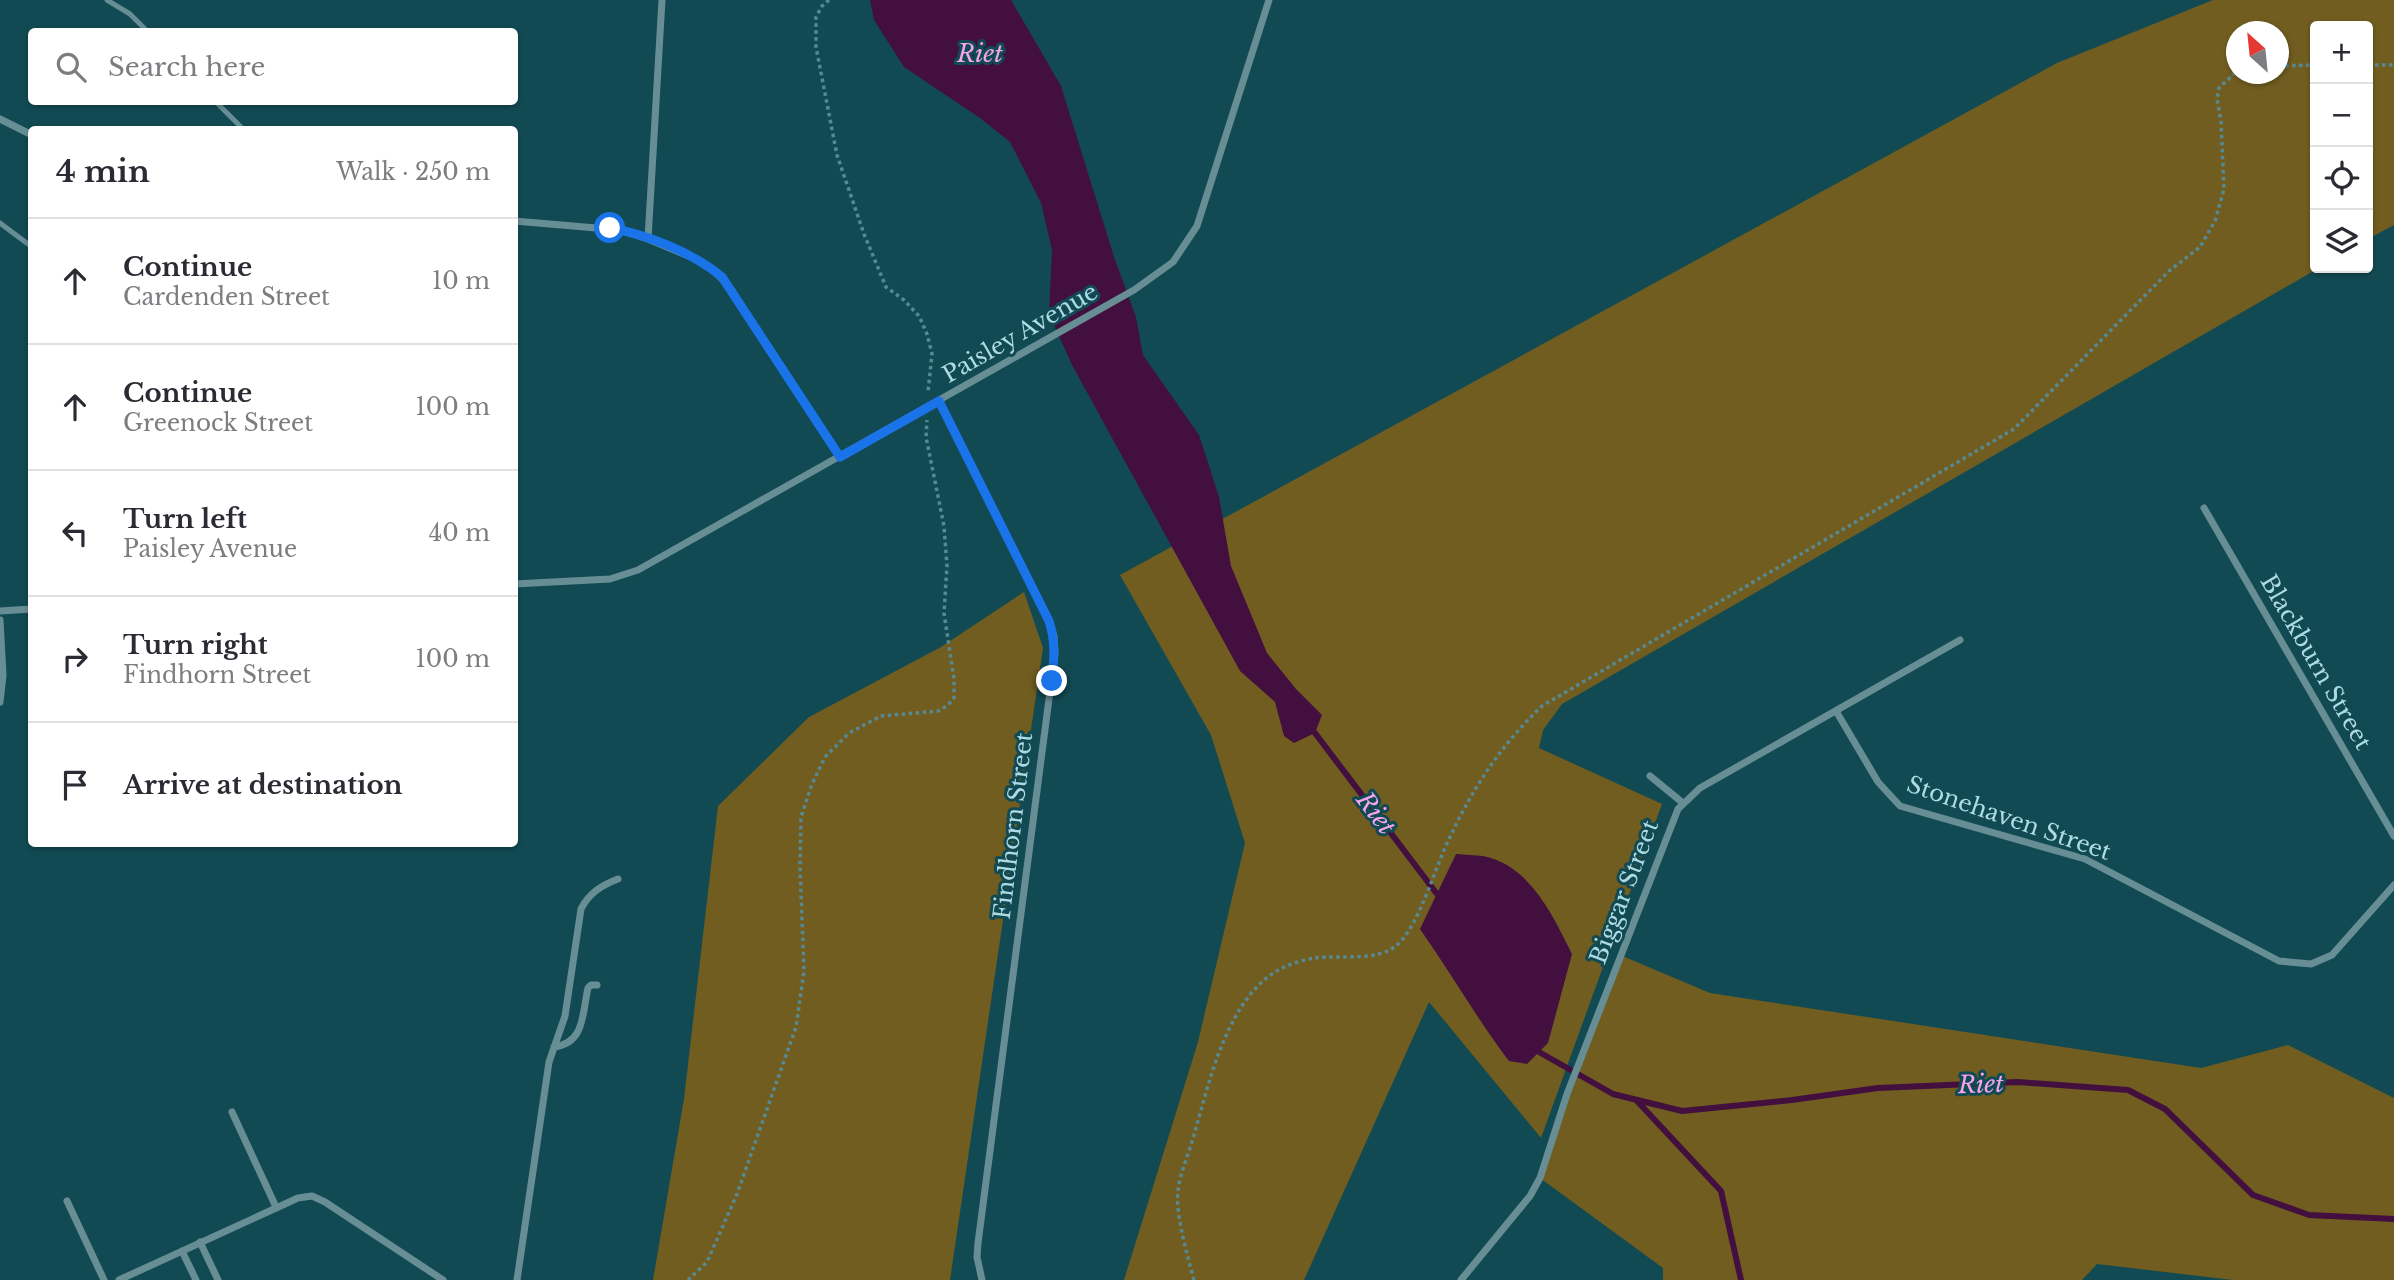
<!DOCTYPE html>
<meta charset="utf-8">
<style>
:root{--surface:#fff;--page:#f2f2f3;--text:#2b2b33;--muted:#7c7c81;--line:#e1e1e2}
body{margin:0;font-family:"Libre Baskerville",serif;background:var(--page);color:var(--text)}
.controls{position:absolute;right:21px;top:21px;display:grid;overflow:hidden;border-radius:7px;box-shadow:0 2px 5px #0004}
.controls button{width:63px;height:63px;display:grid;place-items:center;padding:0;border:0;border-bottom:2px solid var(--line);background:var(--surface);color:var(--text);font:35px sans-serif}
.compass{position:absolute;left:2226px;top:21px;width:63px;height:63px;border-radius:50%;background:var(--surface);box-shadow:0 2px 5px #0004;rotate:333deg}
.stop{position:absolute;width:21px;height:21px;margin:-16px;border:5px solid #1a73e8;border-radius:50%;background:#fff}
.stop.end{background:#1a73e8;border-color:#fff;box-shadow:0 2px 7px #0008}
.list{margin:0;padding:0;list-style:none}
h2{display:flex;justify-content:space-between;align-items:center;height:91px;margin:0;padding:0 28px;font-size:30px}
h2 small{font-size:23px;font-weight:400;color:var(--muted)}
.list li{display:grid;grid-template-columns:46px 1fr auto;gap:21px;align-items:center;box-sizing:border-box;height:126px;padding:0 28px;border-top:2px solid var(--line)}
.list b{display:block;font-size:26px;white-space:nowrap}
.list p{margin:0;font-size:23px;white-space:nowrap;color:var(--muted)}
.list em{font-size:23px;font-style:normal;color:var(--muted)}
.icon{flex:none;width:38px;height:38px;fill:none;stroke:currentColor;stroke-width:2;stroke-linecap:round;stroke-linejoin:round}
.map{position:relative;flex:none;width:2394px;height:1280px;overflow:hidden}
.search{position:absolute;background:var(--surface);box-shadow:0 2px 5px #0004;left:28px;top:28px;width:490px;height:77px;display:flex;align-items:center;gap:18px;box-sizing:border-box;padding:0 24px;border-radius:7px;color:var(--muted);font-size:26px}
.panel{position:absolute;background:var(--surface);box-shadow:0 2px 5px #0004;left:28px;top:126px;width:490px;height:721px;border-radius:7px}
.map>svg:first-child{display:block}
.green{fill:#715d20;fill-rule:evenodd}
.water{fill:#430f3f}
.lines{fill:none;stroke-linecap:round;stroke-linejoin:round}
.stream{stroke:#430f3f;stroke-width:6}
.path{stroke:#578992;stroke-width:3.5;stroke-dasharray:3.5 3.5;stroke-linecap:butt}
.service{stroke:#688e95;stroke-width:5}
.minor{stroke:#688e95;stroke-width:7}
.route{stroke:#1a73e8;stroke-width:9}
.labels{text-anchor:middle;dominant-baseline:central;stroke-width:6;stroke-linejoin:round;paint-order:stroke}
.street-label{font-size:23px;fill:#aedae3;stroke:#124a53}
.water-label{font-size:24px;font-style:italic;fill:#f6a4ec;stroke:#124a53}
</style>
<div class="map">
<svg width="2394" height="1280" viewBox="0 0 2394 1280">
<rect width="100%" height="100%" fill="#124a53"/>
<path class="green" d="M2213,0h181v225l-26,14v-213h-53v242h4l-757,436 -19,26 -4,18 123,56 -121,334 -112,-136 -125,278h-180l74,-238 47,-199 -34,-108 -91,-160 937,-512zM2236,32h42v42h-42z
M1024,592l19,56 -93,632h-297l31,-181 34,-293 91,-89 132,-70z
M1620,955l90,38 491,75 87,-23 106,53v182h-161l-136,-16 -15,16h-419v-12l-123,-90z"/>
<path class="water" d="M870,0h141l50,86 54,174 21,57 7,38 56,80 20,62 12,69 36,87 29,36 26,26 -7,18 -21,10 -10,-7 -9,-34 -35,-31 -168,-306 -23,-51 3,-64 -11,-47 -31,-61 -30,-24 -76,-51 -30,-47z
M1456,854c9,1 19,1 27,2 47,9 70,60 89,98l-24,89 -21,21 -18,-3c-32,-42 -58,-88 -89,-132z"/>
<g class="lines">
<path class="stream" d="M1315,733l122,161
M1539,1052l74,42 69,17 110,-11 86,-12 140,-6 110,8 37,19 88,86 56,20 85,4
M1637,1101l84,90 20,89"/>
<path class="path" d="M829,0l-7,6 -6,11v30l21,108 27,79 22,53 18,13 15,16 8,18 5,20 -4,38
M2368,65h26
M2278,66l37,-1
M688,1280l19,-18 30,-68 59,-167 8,-56 -4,-105 1,-49 11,-33 13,-27 24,-24 32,-17 57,-5 9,-5 7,-8v-19l-10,-66 3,-47 -3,-40 -18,-89 1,-17
M1194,1280c-6,-22 -19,-67 -16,-89 2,-18 11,-38 16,-56 16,-55 35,-147 95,-170 8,-3 18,-6 26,-7 27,-4 66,6 86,-17 18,-20 32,-65 43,-91 25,-56 53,-101 98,-144l472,-277 155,-158 31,-24 15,-26 9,-32 -3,-68 -4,-22 2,-11 17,-16"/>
<path class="service" d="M107,0l23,14 18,18
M216,102l28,28
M0,223l32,24"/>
<path class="minor" d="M0,119l32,16
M514,221l106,9 28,9 50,21 14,9 16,16 112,172
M648,239l14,-239
M939,401l110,220 5,15 1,17 -77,590 -1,14 5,23
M2204,508l190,328
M514,584l96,-5 28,-9 496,-280 39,-28 24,-36 72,-226
M0,611l32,-2
M0,620l3,55 -3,27
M1836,711l42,71 22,24 185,53 194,102 32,3 21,-9 62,-70
M1650,776l33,27
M554,1047c31,-4 28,-33 34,-59l3,-3h6
M232,1112l44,95
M67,1201l37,79
M200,1242l18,38
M182,1251l14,29
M119,1280l179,-82 14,-2 13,6 118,78
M517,1280l32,-218 16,-46 16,-107c8,-16 21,-24 37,-30
M1461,1280l69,-84 10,-18 27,-84 111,-285 22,-21 260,-148"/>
</g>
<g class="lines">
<path class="route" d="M610,228c38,7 82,24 112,49l118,180 99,-56 110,220c7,21 5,39 3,60"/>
</g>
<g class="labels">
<g class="street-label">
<text transform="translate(1020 333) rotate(-30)">Paisley Avenue</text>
<text transform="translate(2316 662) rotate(60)">Blackburn Street</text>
<text transform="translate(2009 818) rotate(19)">Stonehaven Street</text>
<text transform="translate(1013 826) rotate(-83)">Findhorn Street</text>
<text transform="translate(1624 892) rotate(-69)">Biggar Street</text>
</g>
<g class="water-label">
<text x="980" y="53">Riet</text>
<text transform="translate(1376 813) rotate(53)">Riet</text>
<text transform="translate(1981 1084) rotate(-2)">Riet</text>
</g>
</g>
</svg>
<div class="controls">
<button>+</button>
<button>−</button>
<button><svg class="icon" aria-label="locate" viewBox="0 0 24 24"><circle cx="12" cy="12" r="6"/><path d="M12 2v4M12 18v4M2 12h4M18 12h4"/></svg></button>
<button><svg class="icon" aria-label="layers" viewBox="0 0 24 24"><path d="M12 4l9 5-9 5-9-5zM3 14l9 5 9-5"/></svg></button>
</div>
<svg class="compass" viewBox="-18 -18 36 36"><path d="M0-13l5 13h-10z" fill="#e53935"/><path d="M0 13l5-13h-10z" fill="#7c7c81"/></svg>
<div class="stop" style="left:610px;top:228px"></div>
<div class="stop end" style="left:1052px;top:681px"></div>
<div class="search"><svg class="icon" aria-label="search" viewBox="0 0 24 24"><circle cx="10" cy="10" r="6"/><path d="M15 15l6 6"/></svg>Search here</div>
<section class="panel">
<h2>4 min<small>Walk · 250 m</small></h2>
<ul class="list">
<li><svg class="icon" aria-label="ahead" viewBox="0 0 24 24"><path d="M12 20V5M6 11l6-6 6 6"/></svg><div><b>Continue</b><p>Cardenden Street</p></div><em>10 m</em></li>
<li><svg class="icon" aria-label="ahead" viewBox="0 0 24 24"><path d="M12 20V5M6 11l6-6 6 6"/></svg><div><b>Continue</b><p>Greenock Street</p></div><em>100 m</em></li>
<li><svg class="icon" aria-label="left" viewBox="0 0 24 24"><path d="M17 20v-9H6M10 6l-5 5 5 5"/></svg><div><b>Turn left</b><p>Paisley Avenue</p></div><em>40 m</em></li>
<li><svg class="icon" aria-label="right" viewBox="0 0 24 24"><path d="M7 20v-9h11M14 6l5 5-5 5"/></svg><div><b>Turn right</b><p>Findhorn Street</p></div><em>100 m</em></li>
<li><svg class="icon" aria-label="arrive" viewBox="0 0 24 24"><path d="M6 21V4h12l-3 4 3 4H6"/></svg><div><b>Arrive at destination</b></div></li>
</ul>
</section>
</div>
